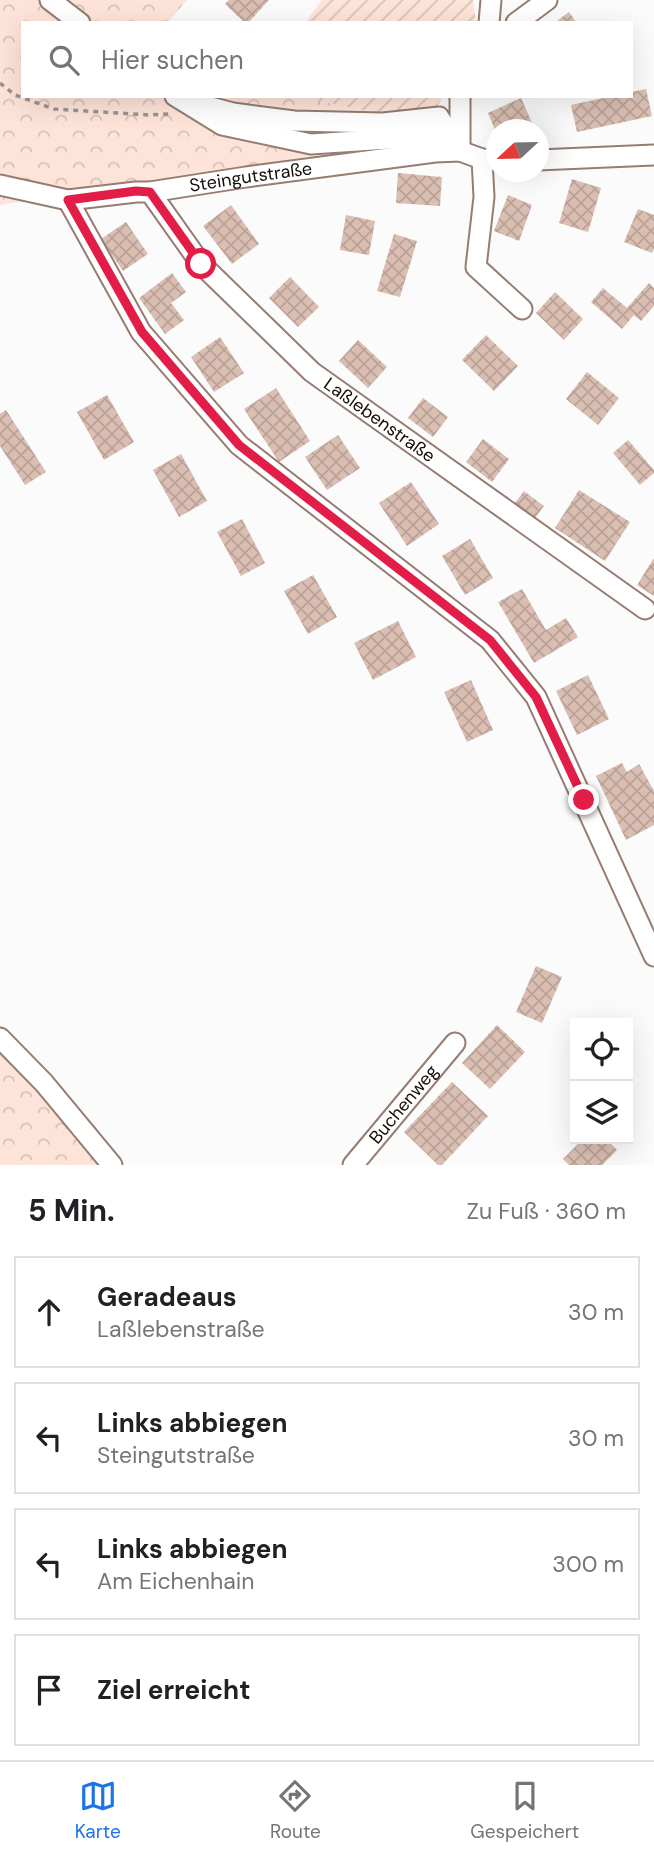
<!DOCTYPE html>
<html lang="de">
<meta charset="utf-8">
<style>
:root{--surface:#fff;--page:#f6f6f6;--text:#202124;--muted:#757577;--line:#e0e0e0;--accent:#1a73e8}
body{margin:0;font-family:"DM Sans",sans-serif;background:var(--page);color:var(--text)}
.controls{position:absolute;right:21px;bottom:21px;display:grid;overflow:hidden;border-radius:0px;box-shadow:0 7px 28px #0002}
.controls button{width:63px;height:63px;display:grid;place-items:center;padding:0;border:0;border-bottom:2px solid var(--line);background:var(--surface);color:var(--text);font:35px sans-serif}
.compass{position:absolute;left:486px;top:119px;width:63px;height:63px;border-radius:50%;background:var(--surface);box-shadow:0 7px 28px #0002;rotate:248deg}
.stop{position:absolute;width:21px;height:21px;margin:-16px;border:5px solid #e11d48;border-radius:50%;background:#fff}
.stop.end{background:#e11d48;border-color:#fff;box-shadow:0 2px 7px #0008}
.list{margin:0;padding:0;list-style:none}
h2{display:flex;justify-content:space-between;align-items:center;height:91px;margin:0;padding:0 28px;font-size:30px}
h2 small{font-size:23px;font-weight:400;color:var(--muted)}
.list li{display:grid;grid-template-columns:46px 1fr auto;gap:21px;align-items:center;box-sizing:border-box;height:112px;margin:0 14px 14px;padding:0 14px;border:2px solid var(--line);border-radius:0px}
.list b{display:block;font-size:26px;white-space:nowrap}
.list p{margin:0;font-size:23px;white-space:nowrap;color:var(--muted)}
.list em{font-size:23px;font-style:normal;color:var(--muted)}
.icon{flex:none;width:38px;height:38px;fill:none;stroke:currentColor;stroke-width:2;stroke-linecap:round;stroke-linejoin:round}
.map{position:relative;flex:none;width:654px;height:1165px;overflow:hidden}
.search{position:absolute;background:var(--surface);box-shadow:0 7px 28px #0002;left:21px;right:21px;top:21px;height:77px;display:flex;align-items:center;gap:18px;box-sizing:border-box;padding:0 24px;border-radius:0px;color:var(--muted);font-size:26px}
.sheet{height:595px;background:var(--surface)}
nav{display:flex;justify-content:space-around;align-items:center;box-sizing:border-box;height:98px;border-top:2px solid var(--line);background:var(--surface);font-size:19px;color:var(--muted)}
nav a{display:grid;justify-items:center;gap:4px}
nav .on{color:var(--accent)}
.map>svg:first-child{display:block}
.forest{fill:url(#forest-crowns)}
.garden{fill:url(#garden-furrows)}
.building{fill:url(#building-cross-hatch)}
.lines{fill:none;stroke-linecap:round;stroke-linejoin:round}
.minor-casing{stroke:#967c71;stroke-width:23}
.path{stroke:#999594;stroke-width:3.5;stroke-dasharray:5 5;stroke-linecap:butt}
.minor{stroke:#fff;stroke-width:19}
.route{stroke:#e11d48;stroke-width:9}
.labels{text-anchor:middle;dominant-baseline:central;stroke-width:5;stroke-linejoin:round;paint-order:stroke}
.street-label{font-size:18px;fill:#150b08;stroke:#fbfbfb}
</style>
<div class="map">
<svg width="654" height="1165" viewBox="0 0 654 1165">
<defs>
<pattern id="forest-crowns" width="20" height="18" patternUnits="userSpaceOnUse" patternTransform="scale(1.75)"><rect width="20" height="18" fill="#fee3d8"/><path d="M2 6a3 3 0 1 1 6 0M12 15a3 3 0 1 1 6 0" fill="none" stroke="#d9c1b8"/></pattern>
<pattern id="garden-furrows" width="10" height="10" patternUnits="userSpaceOnUse" patternTransform="scale(1.75)"><rect width="10" height="10" fill="#fee3d8"/><path d="M-1 1l2-2M0 10L10 0M9 11l2-2" fill="none" stroke="#d9c1b8"/></pattern>
<pattern id="building-cross-hatch" width="8" height="8" patternUnits="userSpaceOnUse" patternTransform="scale(1.75)"><rect width="8" height="8" fill="#dabeb2"/><path d="M0 0l8 8M0 8l8-8" fill="none" stroke="#baa298"/></pattern>
</defs>
<rect width="100%" height="100%" fill="#fbfbfb"/>
<path class="forest" d="M0,0h187l-20,23h-144v73h273l132,28 -8,15 -420,66z
M0,1030l95,130 3,5h-98z"/>
<path class="garden" d="M322,0h151l3,23h-171z
M296,96h147l-15,28z"/>
<path class="building" d="M229,0h40l-21,23h-3l-20,-19z
M569,12l8,11h-23z
M646,89l6,27 -75,16 -6,-27 42,-9h18v-4z
M521,98l12,27 -9,5h-29l-7,-17z
M398,173l44,4 -2,29 -44,-3z
M572,179l29,9 -13,44 -29,-9z
M508,195l24,10 -13,36 -25,-10z
M231,205l28,39 -27,20 -29,-38z
M638,209l16,6v34l-2,4 -28,-11z
M346,215l29,6 -6,34 -29,-5z
M126,222l22,32 -25,17 -22,-32z
M394,234l23,7 -17,56 -23,-6z
M172,273l14,19 -15,11 13,17 -19,14 -26,-36z
M290,277l29,30 -21,20 -29,-29z
M649,283l5,5v18l-13,15 -7,-6 -12,14 -31,-27 12,-14 24,20z
M555,292l28,27 -19,21 -28,-27z
M486,335l32,31 -24,25 -32,-31z
M220,337l24,36 -30,19 -23,-35z
M358,340l29,27 -19,21 -29,-27z
M587,372l32,26 -21,27 -32,-26z
M276,388l34,53 -31,21 -35,-53z
M107,395l27,47 -30,18 -27,-48z
M423,398l25,19 -15,20 -25,-19z
M6,410l40,62 -21,13 -25,-39v-32z
M338,435l22,33 -33,22 -22,-33z
M483,439l26,20 -17,23 -26,-20z
M628,440l26,30v3l-14,12 -27,-32z
M181,454l26,47 -28,16 -26,-47z
M411,482l28,42 -32,22 -28,-43z
M579,490l51,32 -25,39 -50,-33z
M524,491l20,15 -12,16 -20,-15z
M242,519l23,44 -24,13 -24,-44z
M470,539l23,39 -28,17 -23,-39z
M654,558v38l-17,-11z
M313,575l24,42 -29,17 -24,-43z
M522,589l24,41 20,-12 12,19 -44,26 -36,-61z
M398,621l18,36 -43,23 -19,-37z
M588,675l21,44 -32,16 -21,-44z
M471,680l22,50 -26,12 -23,-50z
M622,763l5,9 12,-8 15,27v34l-28,15 -30,-64z
M536,966l26,11 -20,46 -26,-11z
M497,1025l28,27 -35,37 -28,-26z
M452,1082l36,34 -46,49h-4l-34,-33z
M583,1139h25l-1,1 10,10 -15,15h-33l-6,-6z"/>
<g class="lines">
<g class="minor-casing">
<g id="minor">
<path d="M50,0l30,23"/>
<path d="M489,23l2,-23"/>
<path d="M516,23l31,-23"/>
<path d="M175,96l47,29 89,19 124,-8 25,15 22,8 14,1"/>
<path d="M460,96v54"/>
<path d="M203,105l30,8 61,8 89,2 56,-6 19,30"/>
<path d="M482,159l2,38 -8,70 46,42"/>
<path d="M538,160l116,-5"/>
<path id="s1" d="M0,185l68,15 68,-8h14l96,-15 189,-25 25,-1"/>
<path id="s2" d="M150,192l51,72 111,108 333,237"/>
<path d="M68,200l73,132 98,113 251,195 46,57 118,259"/>
<path d="M0,1038l44,45 68,82"/>
<path id="s3" d="M353,1165l102,-122"/>
</g>
</g>
<path class="path" d="M0,83l15,12 39,14 96,6 19,-1"/>
<use href="#minor" class="minor"/>
</g>
<g class="lines">
<path class="route" d="M201,264l-51,-72 -14,-1 -68,9 74,132 97,113 251,195 46,57 48,103"/>
</g>
<g class="labels">
<g class="street-label">
<text stroke="none"><textPath href="#s1" startOffset="254">Steingutstraße</textPath></text>
<text stroke="none"><textPath href="#s2" startOffset="326">Laßlebenstraße</textPath></text>
<text stroke="none"><textPath href="#s3" startOffset="79">Buchenweg</textPath></text>
</g>
</g>
</svg>
<div class="controls">
<button><svg class="icon" aria-label="locate" viewBox="0 0 24 24"><circle cx="12" cy="12" r="6"/><path d="M12 2v4M12 18v4M2 12h4M18 12h4"/></svg></button>
<button><svg class="icon" aria-label="layers" viewBox="0 0 24 24"><path d="M12 4l9 5-9 5-9-5zM3 14l9 5 9-5"/></svg></button>
</div>
<svg class="compass" viewBox="-18 -18 36 36"><path d="M0-13l5 13h-10z" fill="#e53935"/><path d="M0 13l5-13h-10z" fill="#757577"/></svg>
<div class="stop" style="left:201px;top:264px"></div>
<div class="stop end" style="left:584px;top:800px"></div>
<div class="search"><svg class="icon" aria-label="search" viewBox="0 0 24 24"><circle cx="10" cy="10" r="6"/><path d="M15 15l6 6"/></svg>Hier suchen</div>
</div>
<section class="sheet">
<h2>5 Min.<small>Zu Fuß · 360 m</small></h2>
<ul class="list">
<li><svg class="icon" aria-label="ahead" viewBox="0 0 24 24"><path d="M12 20V5M6 11l6-6 6 6"/></svg><div><b>Geradeaus</b><p>Laßlebenstraße</p></div><em>30 m</em></li>
<li><svg class="icon" aria-label="left" viewBox="0 0 24 24"><path d="M17 20v-9H6M10 6l-5 5 5 5"/></svg><div><b>Links abbiegen</b><p>Steingutstraße</p></div><em>30 m</em></li>
<li><svg class="icon" aria-label="left" viewBox="0 0 24 24"><path d="M17 20v-9H6M10 6l-5 5 5 5"/></svg><div><b>Links abbiegen</b><p>Am Eichenhain</p></div><em>300 m</em></li>
<li><svg class="icon" aria-label="arrive" viewBox="0 0 24 24"><path d="M6 21V4h12l-3 4 3 4H6"/></svg><div><b>Ziel erreicht</b></div></li>
</ul>
</section>
<nav>
<a class="on"><svg class="icon" aria-label="map" viewBox="0 0 24 24"><path d="M3 6l6-2 6 2 6-2v14l-6 2-6-2-6 2zM9 4v14M15 6v14"/></svg>Karte</a>
<a><svg class="icon" aria-label="directions" viewBox="0 0 24 24"><path d="M12 3l9 9-9 9-9-9zM9 14v-3h6M13 9l2 2-2 2"/></svg>Route</a>
<a><svg class="icon" aria-label="saved" viewBox="0 0 24 24"><path d="M7 4h10v16l-5-4-5 4z"/></svg>Gespeichert</a>
</nav>
